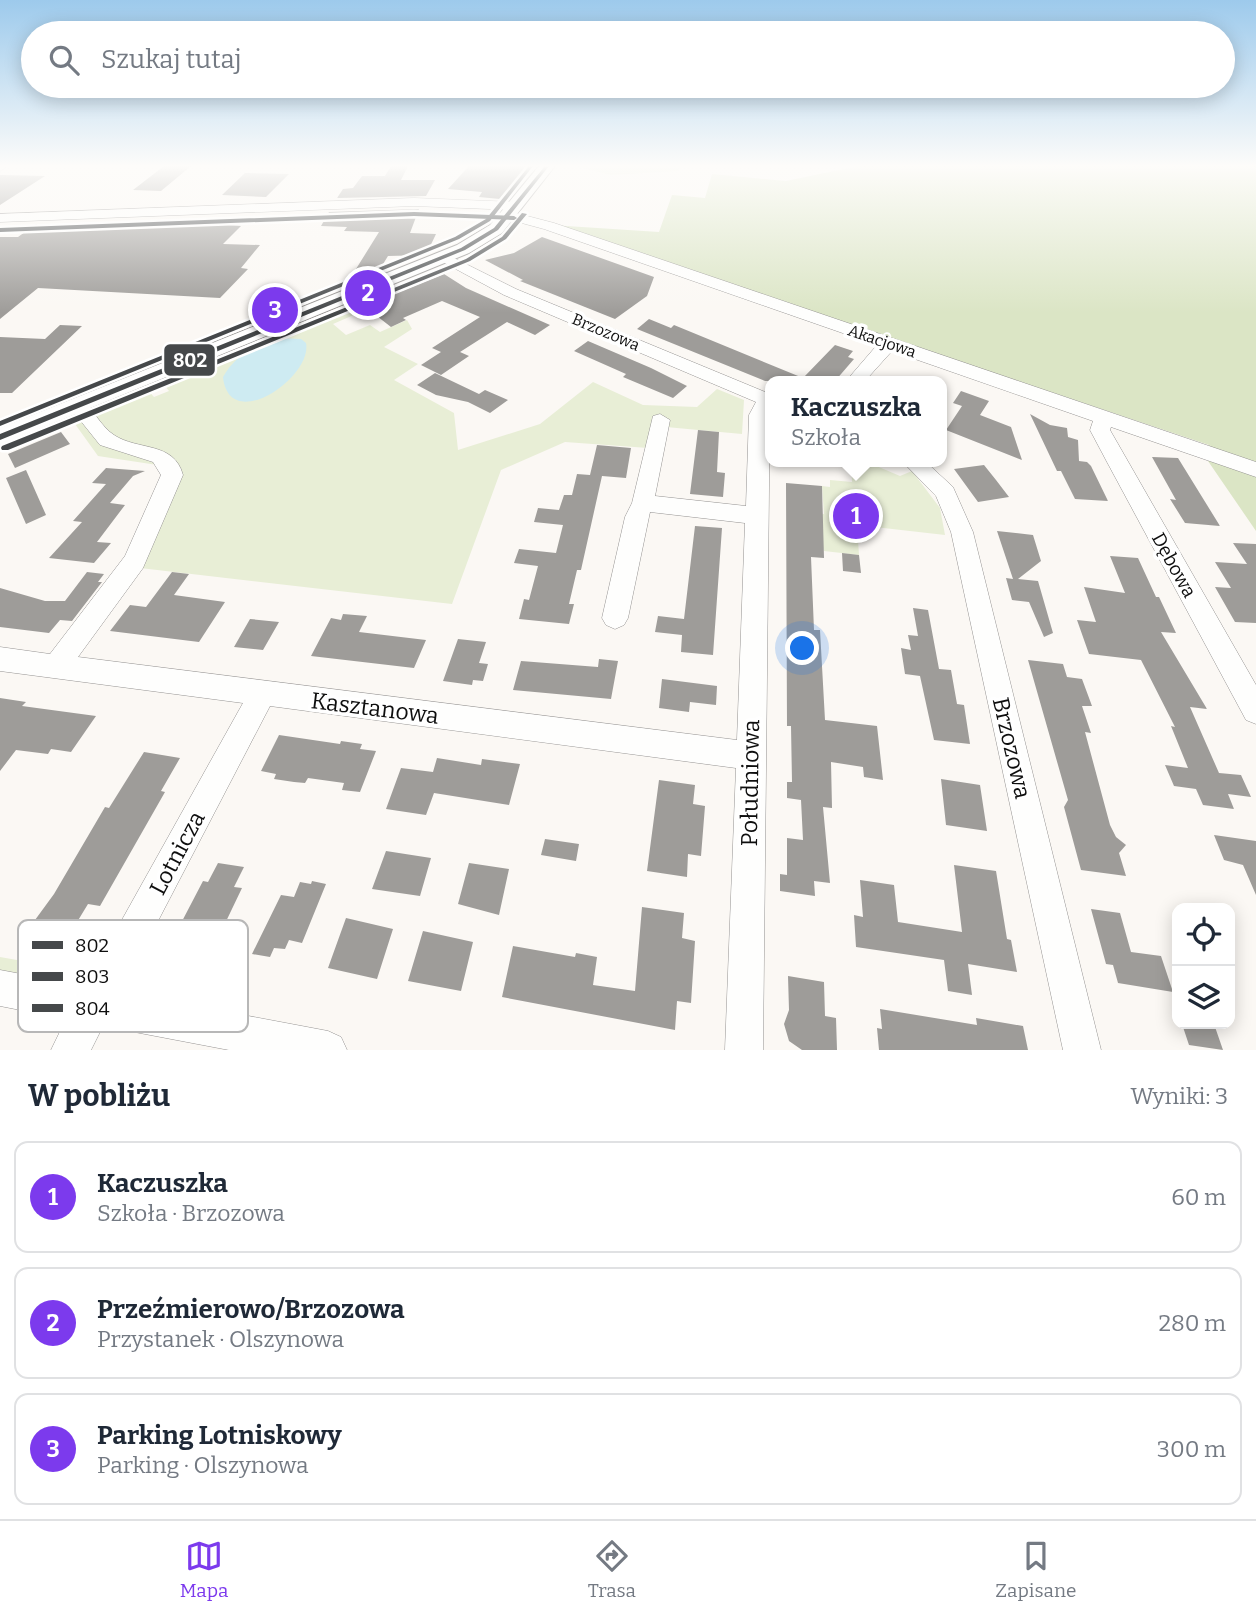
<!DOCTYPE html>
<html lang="pl">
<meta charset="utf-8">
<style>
:root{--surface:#fff;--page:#f6f6f7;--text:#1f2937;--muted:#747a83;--line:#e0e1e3;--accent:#7c3aed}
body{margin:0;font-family:Bitter,serif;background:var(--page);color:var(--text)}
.controls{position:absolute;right:21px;bottom:21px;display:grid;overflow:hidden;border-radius:14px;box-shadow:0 4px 18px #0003}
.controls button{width:63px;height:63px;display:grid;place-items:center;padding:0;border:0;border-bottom:2px solid var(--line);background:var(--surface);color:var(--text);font:35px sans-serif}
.you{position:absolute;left:803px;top:649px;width:24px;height:24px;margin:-18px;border:5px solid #fff;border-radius:50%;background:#1a73e8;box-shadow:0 0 0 10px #1a73e833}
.badge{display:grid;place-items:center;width:46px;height:46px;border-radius:50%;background:var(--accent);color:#fff;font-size:23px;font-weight:700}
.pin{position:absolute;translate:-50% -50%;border:4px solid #fff;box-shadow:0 2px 7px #0006}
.popup{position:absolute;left:765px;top:376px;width:182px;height:91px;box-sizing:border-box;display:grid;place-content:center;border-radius:14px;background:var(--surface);filter:drop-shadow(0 2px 5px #0005);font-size:23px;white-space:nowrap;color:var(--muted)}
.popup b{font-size:26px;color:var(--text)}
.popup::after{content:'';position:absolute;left:50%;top:100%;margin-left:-14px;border:14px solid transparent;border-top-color:var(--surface)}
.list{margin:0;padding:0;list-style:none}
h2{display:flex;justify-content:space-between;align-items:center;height:91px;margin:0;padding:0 28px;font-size:30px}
h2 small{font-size:23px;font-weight:400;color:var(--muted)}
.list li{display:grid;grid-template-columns:46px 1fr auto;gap:21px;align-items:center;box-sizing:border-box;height:112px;margin:0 14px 14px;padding:0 14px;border:2px solid var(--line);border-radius:14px}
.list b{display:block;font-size:26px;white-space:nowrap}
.list p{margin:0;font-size:23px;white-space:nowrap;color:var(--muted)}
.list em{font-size:23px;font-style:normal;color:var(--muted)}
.icon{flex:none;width:38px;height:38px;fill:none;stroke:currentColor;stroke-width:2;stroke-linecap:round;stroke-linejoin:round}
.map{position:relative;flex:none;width:1256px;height:1050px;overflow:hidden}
.search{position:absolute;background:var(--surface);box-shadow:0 4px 18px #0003;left:21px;right:21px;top:21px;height:77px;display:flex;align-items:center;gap:18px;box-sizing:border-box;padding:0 24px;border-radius:38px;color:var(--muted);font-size:26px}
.sheet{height:469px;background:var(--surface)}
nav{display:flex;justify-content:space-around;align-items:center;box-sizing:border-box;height:98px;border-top:2px solid var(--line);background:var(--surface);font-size:19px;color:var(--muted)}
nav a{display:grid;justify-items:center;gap:4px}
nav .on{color:var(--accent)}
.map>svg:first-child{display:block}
.green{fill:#e8eed6}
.forest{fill:#dbe5c5}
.water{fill:#ceebf2}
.building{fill:#9e9c99}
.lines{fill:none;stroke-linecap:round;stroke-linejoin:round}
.minor-casing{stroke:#959392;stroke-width:1}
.tertiary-casing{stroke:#959392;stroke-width:2}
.minor{fill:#fefefd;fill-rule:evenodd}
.tertiary{fill:#fefefd;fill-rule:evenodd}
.bus-1-casing{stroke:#fff;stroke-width:5}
.bus-2-casing{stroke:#fff;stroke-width:5}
.bus-3-casing{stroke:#fff;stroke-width:5}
.bus-1{fill:#45484a;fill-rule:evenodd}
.bus-2{fill:#45484a;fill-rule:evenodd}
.bus-3{fill:#45484a;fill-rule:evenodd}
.labels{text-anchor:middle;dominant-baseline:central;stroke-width:7;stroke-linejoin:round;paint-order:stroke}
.far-street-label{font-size:16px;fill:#0e0e0e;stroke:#fff}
.street-label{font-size:19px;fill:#0e0e0e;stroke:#fff}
.near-street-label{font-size:23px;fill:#0e0e0e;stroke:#fff}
.key{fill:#fff;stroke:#b7b7b7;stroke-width:2}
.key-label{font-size:19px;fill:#0e0e0e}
.line-badge{stroke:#fff;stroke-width:2.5}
.badge-label{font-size:19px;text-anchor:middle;font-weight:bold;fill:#fff}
</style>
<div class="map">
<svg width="1256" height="1050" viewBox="0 0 1256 1050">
<rect width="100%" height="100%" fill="#fbf8f4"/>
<path class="green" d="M574,166h107l-3,5 -67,4z
M347,307l9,7 -23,10 13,11 24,-10 10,7 27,-12 5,9 -28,18 34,17 -24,16 60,33 4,37 82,-26 53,-42 50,23 54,2 20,-18 27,11 -2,34 -76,-7 -4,22 -97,-7 -64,28 -49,134 -312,-36 37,-100 -79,-12 -28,-39 74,-31 10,11 15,-6 -9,-11z
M851,462h16l33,14 12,-5 28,37 5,27 -88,-10 2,30 -35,-4 -16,-38 16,1 -2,-28 8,1v-7l22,2z
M0,957l90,16 -26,10 -64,-12z"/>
<path class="forest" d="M858,166h398v365l-48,-70 1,-16 -658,-220 108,7 13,-37 33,3 7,-24 74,7z"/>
<path class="water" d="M280,338l21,1 5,4c7,34 -77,92 -83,34 12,-22 34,-33 57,-39z"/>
<path class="building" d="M164,166h27l-30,25 -28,-1z
M391,166h17l-7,14h34l-9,16 -89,2 6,-9 10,-1 9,-12h23z
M469,166h67l-25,30 -8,-1 -3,4 -21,-2 3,-5 -34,-3z
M245,173l44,1 -23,23 -44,-2z
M0,175l45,1 -45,29z
M419,209l-9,24 26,1 -10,21 -38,1 -8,13h-24l23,-37 -35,-1 3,-4 -26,-1 8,-14z
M162,220l79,6 -18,18 37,1 -19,23 7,1 -28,29 -182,-10 -38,31v-82h18l18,-13 117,3z
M542,237l112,40 -7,19 -32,23 -95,-38 3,-1 -38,-20 29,-7z
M444,274l22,14 84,37 -15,10 -28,-13 -47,30 9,4 -28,19 -20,-10 20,-13 -9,-4 48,-31 -38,-16 -39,17 3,2 -15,7 -27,-21z
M649,319l22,9 3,-3 129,53 32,-33 18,6 -5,6 6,2 -19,22h-70l-128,-52z
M60,325l22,1 -70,67h-12v-56l45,2z
M588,341l63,27 36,18 -14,12 -50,-21 3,-3 -52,-23z
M435,373l44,21 6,-4 23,10 -18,13 -22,-11 -32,-7 -19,-10z
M961,391l28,10 -9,14 31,12 11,33 -76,-30 16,-24 -9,-3z
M1030,414l20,11 17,3 1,9 10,3 1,21 8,1 4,4 17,35 -33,-2 -14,-28h-4z
M698,430l21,2 -2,40 8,1 -2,24 -33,-3z
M61,432l9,12 -55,24 -7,-14z
M597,445l34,3 -5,30 -24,-2 -21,94h-4l-8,34h5l-5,20 -50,-5 5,-20 5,1 9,-34 -24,-3 5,-14 37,4 7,-28 -29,-3 4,-14 21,2 5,-15h8l5,-21 13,1z
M1152,457l26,1 42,68 -35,-3 -15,-24 6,1z
M984,465l12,15 13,17 -31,5 -24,-33z
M106,468l39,3 -12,5 -23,27 15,2 -28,37 14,1 -17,20 -45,-5 33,-36 -9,-1 33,-37 -14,-1z
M26,470l20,45 -20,9 -20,-46z
M786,483l36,3 2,72 -13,-1 3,73h6l5,90 52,6 6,54 -19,-3 -1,-10 -32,-5 1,46 -9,-1 7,76 -16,-2 1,15 -35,-5v-17l7,1v-37l16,2 -2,-40 -14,-2v-16h5l-1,-56h-4z
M695,526l27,2 -9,127 -32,-3 1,-17 -27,-3 3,-16 26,3z
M997,531l36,4 8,26 -23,18 20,2 15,52 -9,4 -15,-35 -17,-2 -6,-22 7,1z
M1233,543l23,1v79l-21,-1 -20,-35 16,1 -16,-26 32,2z
M842,553l17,2 2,18 -18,-2z
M1110,556l28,2 18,39h3l17,36 -15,-1 46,77 -17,-2 29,66 22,2 10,22 -23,-3 6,15 -31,-4 -7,-16 -22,-3 -9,-21 23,3 -17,-42 4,1 -34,-67 -52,-6 -12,-34 19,2 -12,-35 41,6z
M87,572l17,2 -6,8h4l-30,39 -12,-1 -11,13 -49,-6v-39l45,13h20z
M172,572l17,2 -15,21 51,7 -26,40 -89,-11 20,-26 16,2z
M913,608l15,2 11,59 12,1 6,34 7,1 6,39 -36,-4 -14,-64 -15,-2 -4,-26 10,2 -3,-15 10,1z
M343,614l24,2 -8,16 67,8 -12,28 -103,-12 20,-38 10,2z
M250,619l29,3 -16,28 -29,-3z
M458,639l28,3 -7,21 9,1 -5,17 -10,-1 -1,5 -29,-4z
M599,659l19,2 -7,38 -98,-9 8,-29 77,6z
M1028,660l35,4 4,13 15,2 10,27h-10l9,27 -6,-1 25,93 6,12 10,8 -7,8 7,23 -45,-6 -17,-63 4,-7z
M662,679l55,7 -1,19 -26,-3 -1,10 -30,-4z
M0,698l26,4 -4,4 74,10 -25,36 -20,-3 -3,5 -32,-4 -16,21z
M279,735l61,9 1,-3 21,3 -2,5 16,2 -16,41 -18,-2 2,-7 -36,-5 -3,5 -11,-1 -20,-3 2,-5 -15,-3z
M144,752l36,6 -19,33 4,1 -65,114 -12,-2 -14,23 -39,-7 19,-26 51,-87 4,1z
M437,758l44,7 1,-6 38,5 -11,41 -75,-12 -8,22 -40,-6 15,-41 32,4z
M941,779l39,6 7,46 -41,-6z
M659,780l36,5 -2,19 12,2 -4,50 -13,-2 -1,23 -40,-6z
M1214,835l42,6v54l-13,-30 -19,-5z
M545,839l34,5 -3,17 -35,-6z
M386,851l45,7 -11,38 -48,-7z
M218,863l26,4 -10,20 8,1 -22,46 -41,-7 24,-46 5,1z
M469,863l40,6 -10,46 -41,-11z
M954,865l42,6 11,68 4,1 6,32 -49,-8 4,31 -24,-4 -4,-31 -88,-13 -2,-32 9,2 -3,-37 34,5 4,37 64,10z
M312,881l14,3 -24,59 -13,-3 -4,9 -11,-1 -4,9 -18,-3 29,-59 13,2 6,-15 11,2z
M642,907l42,6 -2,25 13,3 -4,62 -14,-2 -2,29 -173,-33 11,-51 62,11 1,-4 21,4 -4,28 42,6z
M1091,909l29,4 11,39 30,4 12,36 -55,-9 -5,-18 -7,-1z
M346,918l47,11 -16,50 -49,-11z
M423,931l50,11 -12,49 -53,-10z
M788,976l36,6 1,34 11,2 1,32h-35l-13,-9 -5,-17 5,-14z
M880,1009l97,16 -1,-7 47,8 5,24h-149l-2,-22 5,1z
M1182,1024h32l9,26 -34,-5z"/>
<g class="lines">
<g class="minor-casing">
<path id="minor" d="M0,166h8l-8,5z
M414,198l100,4 7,4 -7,4 -100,-4 -414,16v-8z
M508,211l46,12 702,239v15l-145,-50 -1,3 146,255v39l-10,-4 -139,-258 -17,-32 3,-9 -201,-70 -27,30h-19l31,-36 -333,-116 -41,-11 -2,-3z
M444,253l72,36 254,105 -7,656h-38l11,-282 -466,-62 -149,286 207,39 13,6 6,13h-118l-126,-24 -12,24h-40l15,-31 -66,-13v-36l85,16 158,-283 -243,-32v-24l50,7 75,-98 36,-81 -8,-13 -53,-17 -32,-40 3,-4h14c8,10 18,27 29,34 24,16 60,6 69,40l-40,93 -65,89 659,83 8,-217 -95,-11 -22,106 -4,7 -9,4 -9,-4 -4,-7 23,-101 7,-14 21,-87 7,-2 10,6 -15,76 91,10 3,-91 7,-13 -252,-107 -65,-35 -2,-3z
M903,462h23l27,25 20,45 128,518h-38l-112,-518 -15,-36z"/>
</g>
<g class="tertiary-casing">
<path id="tertiary" d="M539,166h16l-53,67 -33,20 -469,192v-17l457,-183 33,-20z"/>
</g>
<use href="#minor" class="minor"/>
<use href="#tertiary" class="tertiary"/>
<g class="bus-1-casing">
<path id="bus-1" d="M545,166h4l-51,64 -33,20 -465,190v-6l461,-186 33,-20z"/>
</g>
<g class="bus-2-casing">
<path id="bus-2" d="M414,212l100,4 3,2 -3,2 -100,-4 -414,16v-4z
M522,213l5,1 -21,25 -36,22 -462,189h-6l-1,-2 1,-2 464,-187 36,-22z"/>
</g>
<g class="bus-3-casing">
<path id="bus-3" d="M529,166h4l-43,55 -31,18 -459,187v-5l455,-184 31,-18z"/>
</g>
<use href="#bus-1" class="bus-1"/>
<use href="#bus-2" class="bus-2"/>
<use href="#bus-3" class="bus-3"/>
</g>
<linearGradient id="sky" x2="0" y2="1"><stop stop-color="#9dcaec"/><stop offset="0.53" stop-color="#fdfcfa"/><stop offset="1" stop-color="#fdfcfa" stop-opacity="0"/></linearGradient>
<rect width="1256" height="313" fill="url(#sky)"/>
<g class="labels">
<g class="far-street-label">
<text transform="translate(606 332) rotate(23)">Brzozowa</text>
<text transform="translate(882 341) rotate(19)">Akacjowa</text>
</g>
<g class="street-label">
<text transform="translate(1174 565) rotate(61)">Dębowa</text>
</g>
<g class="near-street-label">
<text transform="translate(375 708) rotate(7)">Kasztanowa</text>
<text transform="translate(1012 748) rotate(77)">Brzozowa</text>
<text transform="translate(750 783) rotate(-89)">Południowa</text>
<text transform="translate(177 853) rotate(-62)">Lotnicza</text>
</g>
</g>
<rect x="18" y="920" width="230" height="112" rx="10" class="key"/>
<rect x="32" y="941" width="31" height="8" fill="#45484a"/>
<rect x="32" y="972" width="31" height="9" fill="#45484a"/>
<rect x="32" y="1004" width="31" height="8" fill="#45484a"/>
<g class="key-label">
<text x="75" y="952">802</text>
<text x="75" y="983">803</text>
<text x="75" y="1015">804</text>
</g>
<rect class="line-badge" x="163" y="343" width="53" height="34" rx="7" fill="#45484a"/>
<g class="badge-label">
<text x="190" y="367">802</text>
</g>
</svg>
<div class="controls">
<button><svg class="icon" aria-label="locate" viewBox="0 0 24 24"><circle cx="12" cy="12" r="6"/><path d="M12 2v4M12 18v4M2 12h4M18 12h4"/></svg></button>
<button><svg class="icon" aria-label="layers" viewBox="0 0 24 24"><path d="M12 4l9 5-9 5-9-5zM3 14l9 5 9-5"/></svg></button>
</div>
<div class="you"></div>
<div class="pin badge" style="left:856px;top:516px">1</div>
<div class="popup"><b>Kaczuszka</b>Szkoła</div>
<div class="pin badge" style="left:368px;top:293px">2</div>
<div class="pin badge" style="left:275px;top:310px">3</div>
<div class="search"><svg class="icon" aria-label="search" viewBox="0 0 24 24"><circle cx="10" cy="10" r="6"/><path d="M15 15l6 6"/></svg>Szukaj tutaj</div>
</div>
<section class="sheet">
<h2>W pobliżu<small>Wyniki: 3</small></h2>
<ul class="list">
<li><span class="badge">1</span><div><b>Kaczuszka</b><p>Szkoła · Brzozowa</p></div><em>60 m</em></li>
<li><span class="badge">2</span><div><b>Przeźmierowo/Brzozowa</b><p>Przystanek · Olszynowa</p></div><em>280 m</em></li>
<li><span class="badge">3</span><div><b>Parking Lotniskowy</b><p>Parking · Olszynowa</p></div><em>300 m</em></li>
</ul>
</section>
<nav>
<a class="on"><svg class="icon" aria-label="map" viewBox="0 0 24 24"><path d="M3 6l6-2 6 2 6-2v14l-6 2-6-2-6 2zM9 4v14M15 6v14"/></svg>Mapa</a>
<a><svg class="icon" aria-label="directions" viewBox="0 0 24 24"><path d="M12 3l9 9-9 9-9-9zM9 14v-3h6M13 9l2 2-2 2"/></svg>Trasa</a>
<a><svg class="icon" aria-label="saved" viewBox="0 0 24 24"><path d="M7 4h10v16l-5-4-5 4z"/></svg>Zapisane</a>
</nav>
